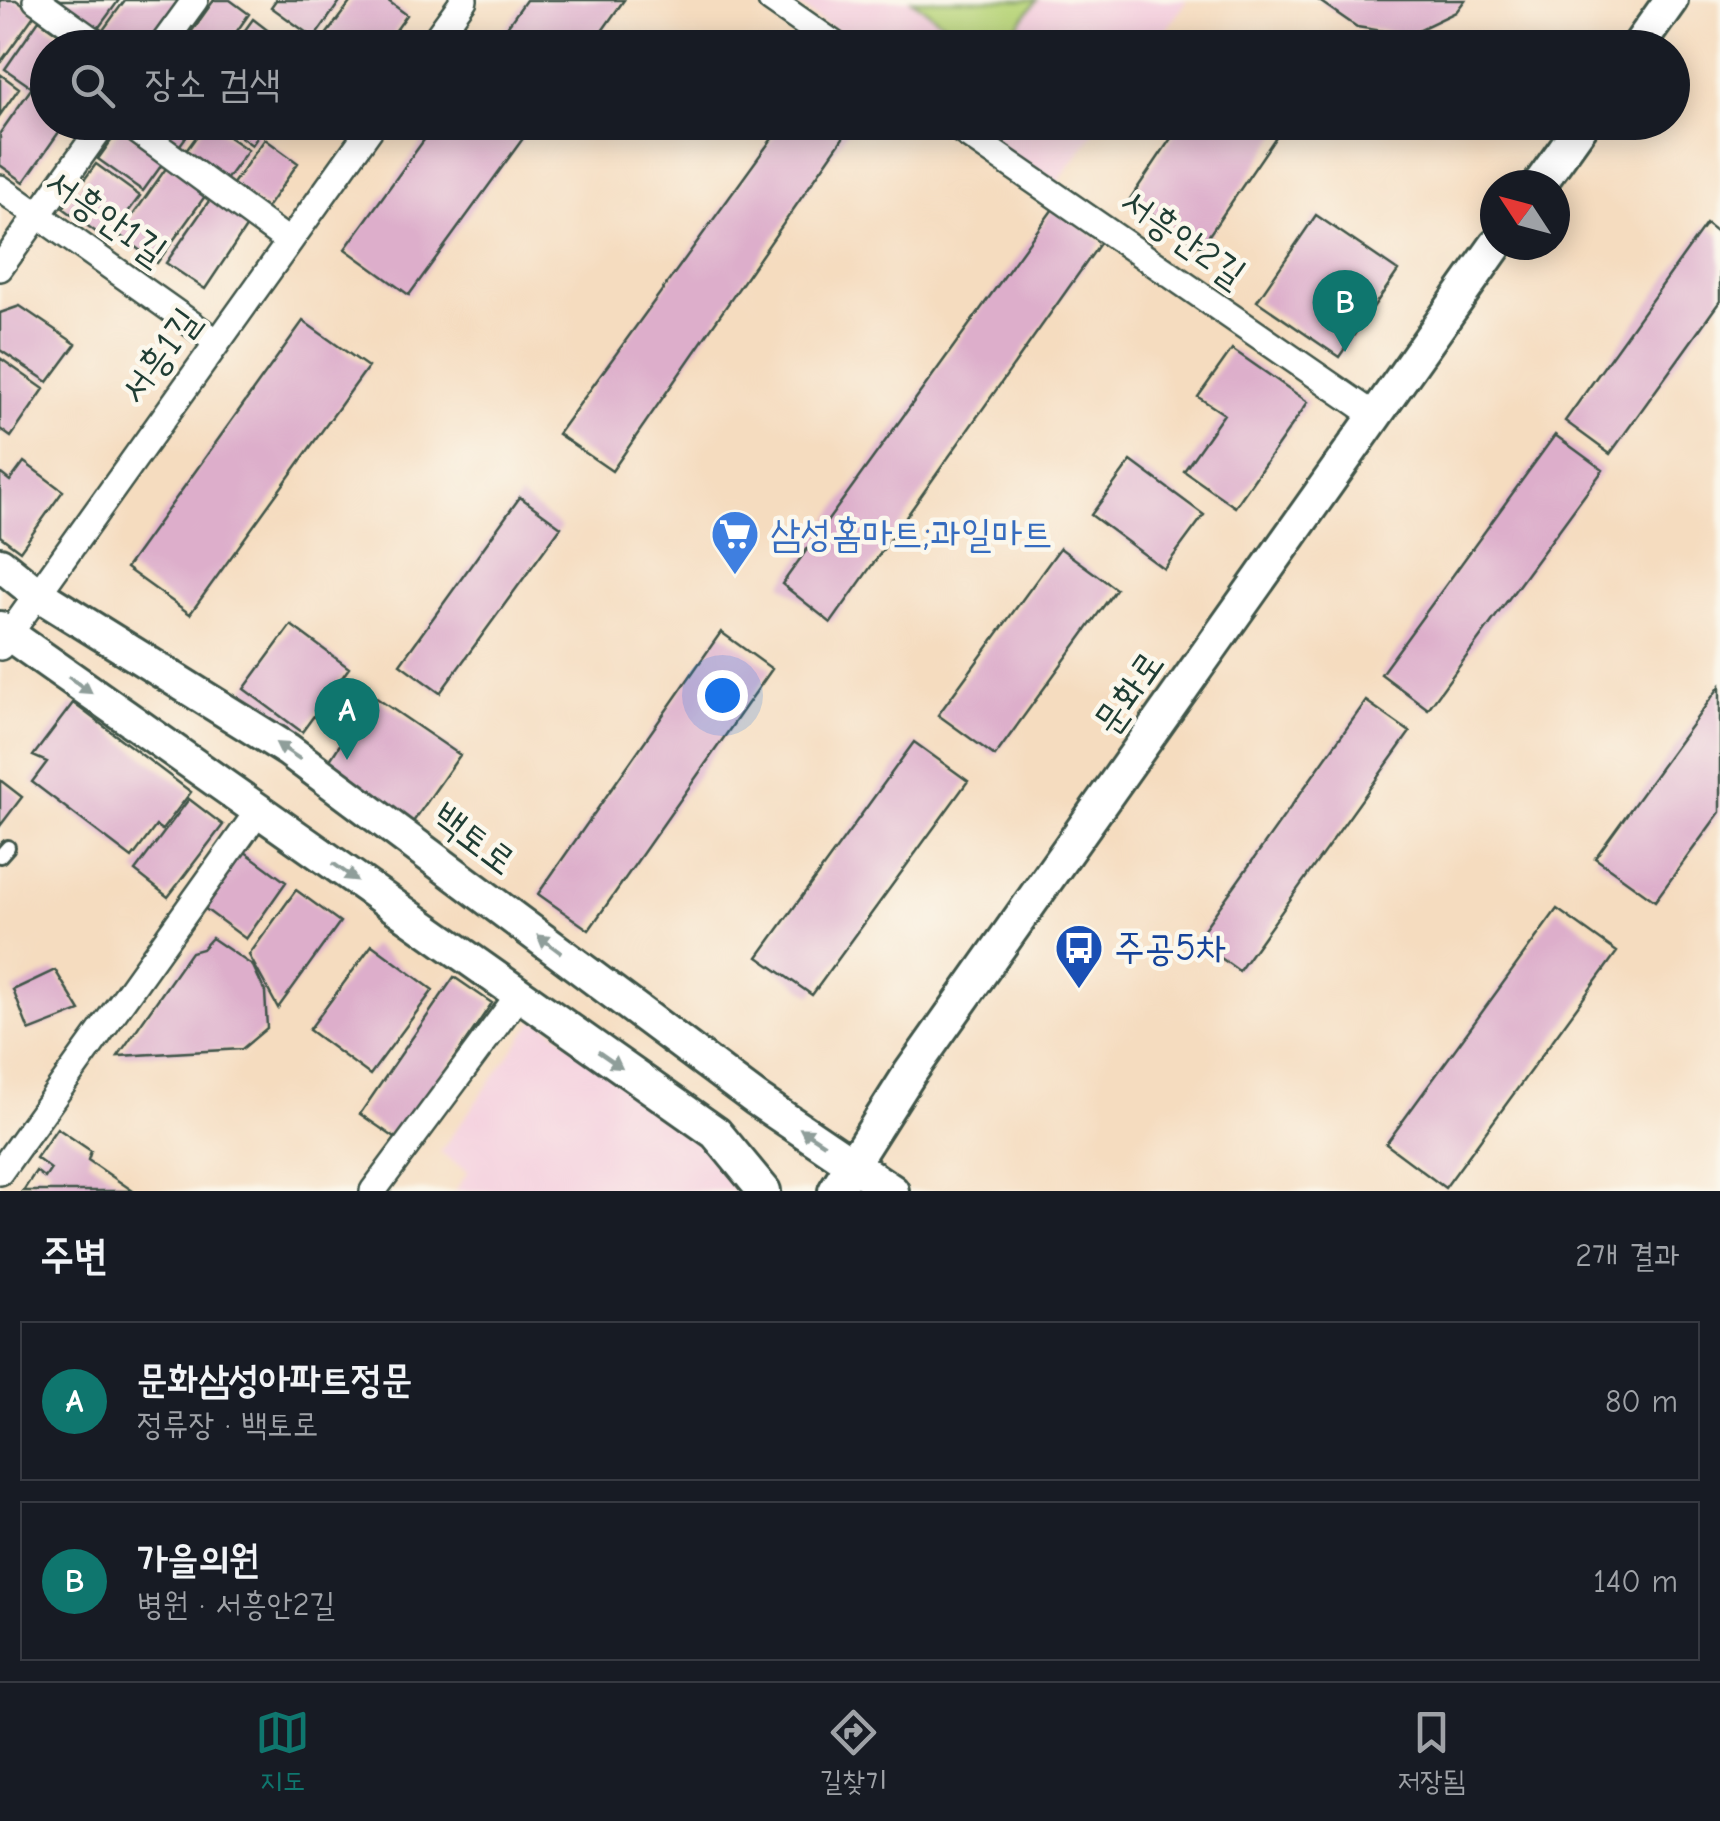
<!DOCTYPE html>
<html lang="ko">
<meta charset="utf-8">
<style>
:root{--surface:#171b24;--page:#242831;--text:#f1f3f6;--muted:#9ea1a6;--line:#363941;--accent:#0f766e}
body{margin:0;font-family:"Comic Neue","Poor Story",sans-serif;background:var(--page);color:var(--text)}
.compass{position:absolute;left:1480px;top:170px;width:90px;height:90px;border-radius:50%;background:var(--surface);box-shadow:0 5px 25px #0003;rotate:306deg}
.you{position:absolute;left:722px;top:695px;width:35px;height:35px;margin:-25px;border:8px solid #fff;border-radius:50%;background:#1a73e8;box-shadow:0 0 0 15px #1a73e833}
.badge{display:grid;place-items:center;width:65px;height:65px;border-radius:50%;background:var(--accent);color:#fff;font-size:32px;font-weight:700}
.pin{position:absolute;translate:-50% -82px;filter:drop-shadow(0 2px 5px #0008)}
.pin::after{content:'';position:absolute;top:52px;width:35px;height:30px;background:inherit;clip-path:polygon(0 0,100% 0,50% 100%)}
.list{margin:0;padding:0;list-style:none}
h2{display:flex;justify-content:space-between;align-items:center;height:130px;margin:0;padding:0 40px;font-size:42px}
h2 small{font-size:32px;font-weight:400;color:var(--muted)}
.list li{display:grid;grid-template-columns:65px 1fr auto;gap:30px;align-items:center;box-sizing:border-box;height:160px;margin:0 20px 20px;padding:0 20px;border:2px solid var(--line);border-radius:0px}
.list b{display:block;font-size:38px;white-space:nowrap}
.list p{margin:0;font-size:32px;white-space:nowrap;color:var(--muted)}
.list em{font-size:32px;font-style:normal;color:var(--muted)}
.icon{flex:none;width:55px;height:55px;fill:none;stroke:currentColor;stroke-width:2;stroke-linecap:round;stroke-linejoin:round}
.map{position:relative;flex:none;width:1720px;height:1191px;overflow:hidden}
.search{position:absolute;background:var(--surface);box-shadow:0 5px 25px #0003;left:30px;right:30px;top:30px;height:110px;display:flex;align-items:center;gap:25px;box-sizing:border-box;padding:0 35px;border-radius:55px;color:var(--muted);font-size:38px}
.sheet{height:490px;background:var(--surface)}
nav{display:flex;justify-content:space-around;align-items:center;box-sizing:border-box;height:140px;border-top:2px solid var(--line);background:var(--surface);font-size:28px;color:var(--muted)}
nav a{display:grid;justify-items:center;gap:5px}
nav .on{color:var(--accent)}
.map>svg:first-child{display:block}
.built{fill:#f4cfde}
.green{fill:#b9d57a;stroke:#6c8957;stroke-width:2.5}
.building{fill:#ddaecb}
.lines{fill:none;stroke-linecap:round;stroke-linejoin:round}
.service-casing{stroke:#3f5549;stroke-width:18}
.minor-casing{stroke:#3f5549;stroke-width:30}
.tertiary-casing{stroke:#3f5549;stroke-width:38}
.service{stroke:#fff;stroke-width:12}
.minor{stroke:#fff;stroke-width:25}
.tertiary{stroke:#fff;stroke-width:32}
.oneway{fill:#8f9e9a}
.labels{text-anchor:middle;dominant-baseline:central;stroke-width:9;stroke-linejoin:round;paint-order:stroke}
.street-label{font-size:38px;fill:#1f3d34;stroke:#fbf7ec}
.shop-label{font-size:38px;fill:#366cbe;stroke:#fbf7ec;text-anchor:start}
.transit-label{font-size:38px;fill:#164399;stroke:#fbf7ec;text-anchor:start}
</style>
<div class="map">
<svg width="1720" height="1191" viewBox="0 0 1720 1191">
<rect width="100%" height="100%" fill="#fbf7ec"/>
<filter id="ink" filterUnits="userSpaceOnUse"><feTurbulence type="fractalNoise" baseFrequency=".01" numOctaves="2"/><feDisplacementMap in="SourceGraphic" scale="20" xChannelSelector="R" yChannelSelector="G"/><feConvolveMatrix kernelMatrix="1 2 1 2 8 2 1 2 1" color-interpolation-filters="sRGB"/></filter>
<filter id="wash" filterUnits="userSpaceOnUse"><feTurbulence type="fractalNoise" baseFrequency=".0048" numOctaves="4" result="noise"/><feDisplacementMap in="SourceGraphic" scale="40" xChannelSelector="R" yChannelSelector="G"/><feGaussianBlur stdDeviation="2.25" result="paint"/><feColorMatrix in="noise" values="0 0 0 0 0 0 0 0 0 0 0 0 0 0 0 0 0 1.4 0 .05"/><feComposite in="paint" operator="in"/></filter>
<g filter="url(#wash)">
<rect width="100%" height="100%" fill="#f5dcbf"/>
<path class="built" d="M792,0h395l-33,48 -296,-1z
M963,123h137l-46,65z
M536,1018l220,158 -10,15h-291l13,-19 -28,-20z"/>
<path class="green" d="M912,0h125l-35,47h-25z"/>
<g id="blocks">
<path class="building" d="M0,0h16l19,14 -35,49z
M58,0h61l-25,34 -39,-29z
M125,0h58l-27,48h-44l-14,-11z
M214,0h16l19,14 -24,34h-39l-4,-3z
M276,0h65l-27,38 -43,-31z
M352,0h35l20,15 -24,33h-58l-5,-5z
M526,0h98l-34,48h-98z
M1318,0h147l-9,12 -48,23 -51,-8z
M253,19l26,20 -6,9h-41z
M39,20l40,28h-31v42l-4,6 -39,-27z
M0,74l19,14 -19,27z
M31,89l17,12v21h18l-42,60 -24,-17v-32z
M141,122h56l-20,27z
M207,122l41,28 -25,34 -40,-29z
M220,122h48l-16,23z
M437,122h98l-126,173 -64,-46z
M784,122h70l-242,349 -54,-37z
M1182,122h104l-85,125 -71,-48z
M121,127l45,32 -23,32 -45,-32z
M265,139l33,24 -32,46 -34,-24z
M96,164l44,32 -33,44 -44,-32z
M169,164l39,28 -51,71 -38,-28z
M211,198l38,25 -44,66 -39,-26z
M1055,206l46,36 -270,381 -49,-39z
M1316,215l82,56 -59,86 -82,-56z
M1706,224l14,11v66l-110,153 -45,-33z
M20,306l56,38 -28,38 -48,-32v-37z
M303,321l65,46 -178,247 -64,-46z
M1232,349l76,53 -73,105 -51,-36 40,-57 -26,-17z
M0,358l44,31 -33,48 -11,-8z
M1555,435l48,35 -175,239 -47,-35z
M1131,461l73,54 -40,54 -73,-54z
M24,462l39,29 -43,60 -20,-15v-63l10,8z
M520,497l41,30 -121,166 -40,-29z
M1060,548l56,41 -121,167 -57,-41z
M291,625l58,43 -47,64 -58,-43z
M721,632l51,37 -183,261 -51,-36z
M1720,686v126l-65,89 -60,-43z
M372,695l88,60 -47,67 -85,-59z
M1366,701l44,31 -171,239 -43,-31z
M73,703l118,89 -29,38 -6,-4 -24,32 -100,-76 15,-20 -14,-6z
M914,742l54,39 -156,214 -54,-38z
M0,780l22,17 -22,29z
M189,799l34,26 -55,72 -33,-26z
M241,849l45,33 -40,57 -46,-34z
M296,890l44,32 -62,86 -29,-53z
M1557,909l60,43 -172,236 -59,-44z
M212,938l41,28 12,26 2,36 -25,21 -124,7 73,-104 11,-3z
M372,945l61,45 -63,85 -61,-45z
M55,970l25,41 -51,20 -16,-41z
M454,977l38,26 -94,137 -38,-26z
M57,1128l34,23 -3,9 45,31h-110l13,-20 9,7 6,-9 -15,-11z"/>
</g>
</g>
<g filter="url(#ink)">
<use href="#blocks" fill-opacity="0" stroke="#3f5549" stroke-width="2.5"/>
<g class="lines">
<g class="service-casing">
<path id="service" d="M0,856l8,-9"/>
</g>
<g class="minor-casing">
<path id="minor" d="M36,0l67,48
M771,0l69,48
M160,48l35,-48
M429,48l35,-48
M125,122l163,119
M949,122l425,293
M0,188l217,154
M0,268l105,-146
M0,647l375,-525
M0,1172l259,-362
M373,1191l145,-195"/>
</g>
<g class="tertiary-casing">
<path id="tertiary" d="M1637,48l34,-48
M1539,185l45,-63
M0,564l36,29 252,157 468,349 136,92
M0,628l716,505 48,58
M835,1191l75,-118 586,-828"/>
</g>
<use href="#service" class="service"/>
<use href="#minor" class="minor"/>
<use href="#tertiary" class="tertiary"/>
</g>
<defs><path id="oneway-solid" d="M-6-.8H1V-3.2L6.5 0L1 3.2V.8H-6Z" transform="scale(2.5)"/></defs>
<g class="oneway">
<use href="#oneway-solid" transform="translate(80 685) rotate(35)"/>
<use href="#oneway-solid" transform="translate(288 751) rotate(-146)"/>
<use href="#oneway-solid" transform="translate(345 872) rotate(36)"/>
<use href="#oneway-solid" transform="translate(549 944) rotate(-143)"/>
<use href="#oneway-solid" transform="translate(610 1060) rotate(35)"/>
<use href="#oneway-solid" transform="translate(812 1136) rotate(-147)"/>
</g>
</g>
<defs>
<g id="supermarket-pin" transform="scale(2.5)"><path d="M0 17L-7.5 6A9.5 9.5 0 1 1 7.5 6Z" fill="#3f7fe0" stroke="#fbf7ec"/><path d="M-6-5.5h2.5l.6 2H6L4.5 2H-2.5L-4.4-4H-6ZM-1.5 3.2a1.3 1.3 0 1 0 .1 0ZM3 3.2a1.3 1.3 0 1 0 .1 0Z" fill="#fff"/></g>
<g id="bus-pin" transform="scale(2.5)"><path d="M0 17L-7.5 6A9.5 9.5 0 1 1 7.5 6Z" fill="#1a4fb4" stroke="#fbf7ec"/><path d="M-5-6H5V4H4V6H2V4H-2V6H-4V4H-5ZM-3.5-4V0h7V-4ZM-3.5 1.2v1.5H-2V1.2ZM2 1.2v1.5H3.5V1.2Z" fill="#fff"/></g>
</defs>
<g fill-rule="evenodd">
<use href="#supermarket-pin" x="735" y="534"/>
<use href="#bus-pin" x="1079" y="948"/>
</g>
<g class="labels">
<g class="street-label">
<text transform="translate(106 217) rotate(35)">서흥안1길</text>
<text transform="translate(1183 238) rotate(35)">서흥안2길</text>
<text transform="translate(160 356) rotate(-54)">서흥1길</text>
<text transform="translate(1129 693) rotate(-55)">문화로</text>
<text transform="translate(474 839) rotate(37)">백토로</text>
</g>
<g class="shop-label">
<text x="770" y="534">삼성홈마트;과일마트</text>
</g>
<g class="transit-label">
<text x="1114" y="948">주공5차</text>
</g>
</g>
</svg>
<svg class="compass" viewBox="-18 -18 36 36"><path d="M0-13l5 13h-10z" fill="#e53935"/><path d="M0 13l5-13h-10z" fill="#9ea1a6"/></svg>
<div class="you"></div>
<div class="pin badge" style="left:347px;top:760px">A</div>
<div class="pin badge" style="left:1345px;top:352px">B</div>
<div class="search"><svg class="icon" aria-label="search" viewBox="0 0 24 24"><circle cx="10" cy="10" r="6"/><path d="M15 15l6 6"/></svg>장소 검색</div>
</div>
<section class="sheet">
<h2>주변<small>2개 결과</small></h2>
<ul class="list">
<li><span class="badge">A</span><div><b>문화삼성아파트정문</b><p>정류장 · 백토로</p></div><em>80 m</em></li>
<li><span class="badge">B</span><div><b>가을의원</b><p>병원 · 서흥안2길</p></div><em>140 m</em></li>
</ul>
</section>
<nav>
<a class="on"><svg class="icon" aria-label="map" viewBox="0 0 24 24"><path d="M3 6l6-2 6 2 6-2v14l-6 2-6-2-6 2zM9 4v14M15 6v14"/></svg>지도</a>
<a><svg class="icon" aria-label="directions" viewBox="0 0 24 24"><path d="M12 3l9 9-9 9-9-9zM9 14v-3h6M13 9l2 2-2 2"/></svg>길찾기</a>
<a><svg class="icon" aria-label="saved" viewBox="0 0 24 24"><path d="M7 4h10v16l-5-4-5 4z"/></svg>저장됨</a>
</nav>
